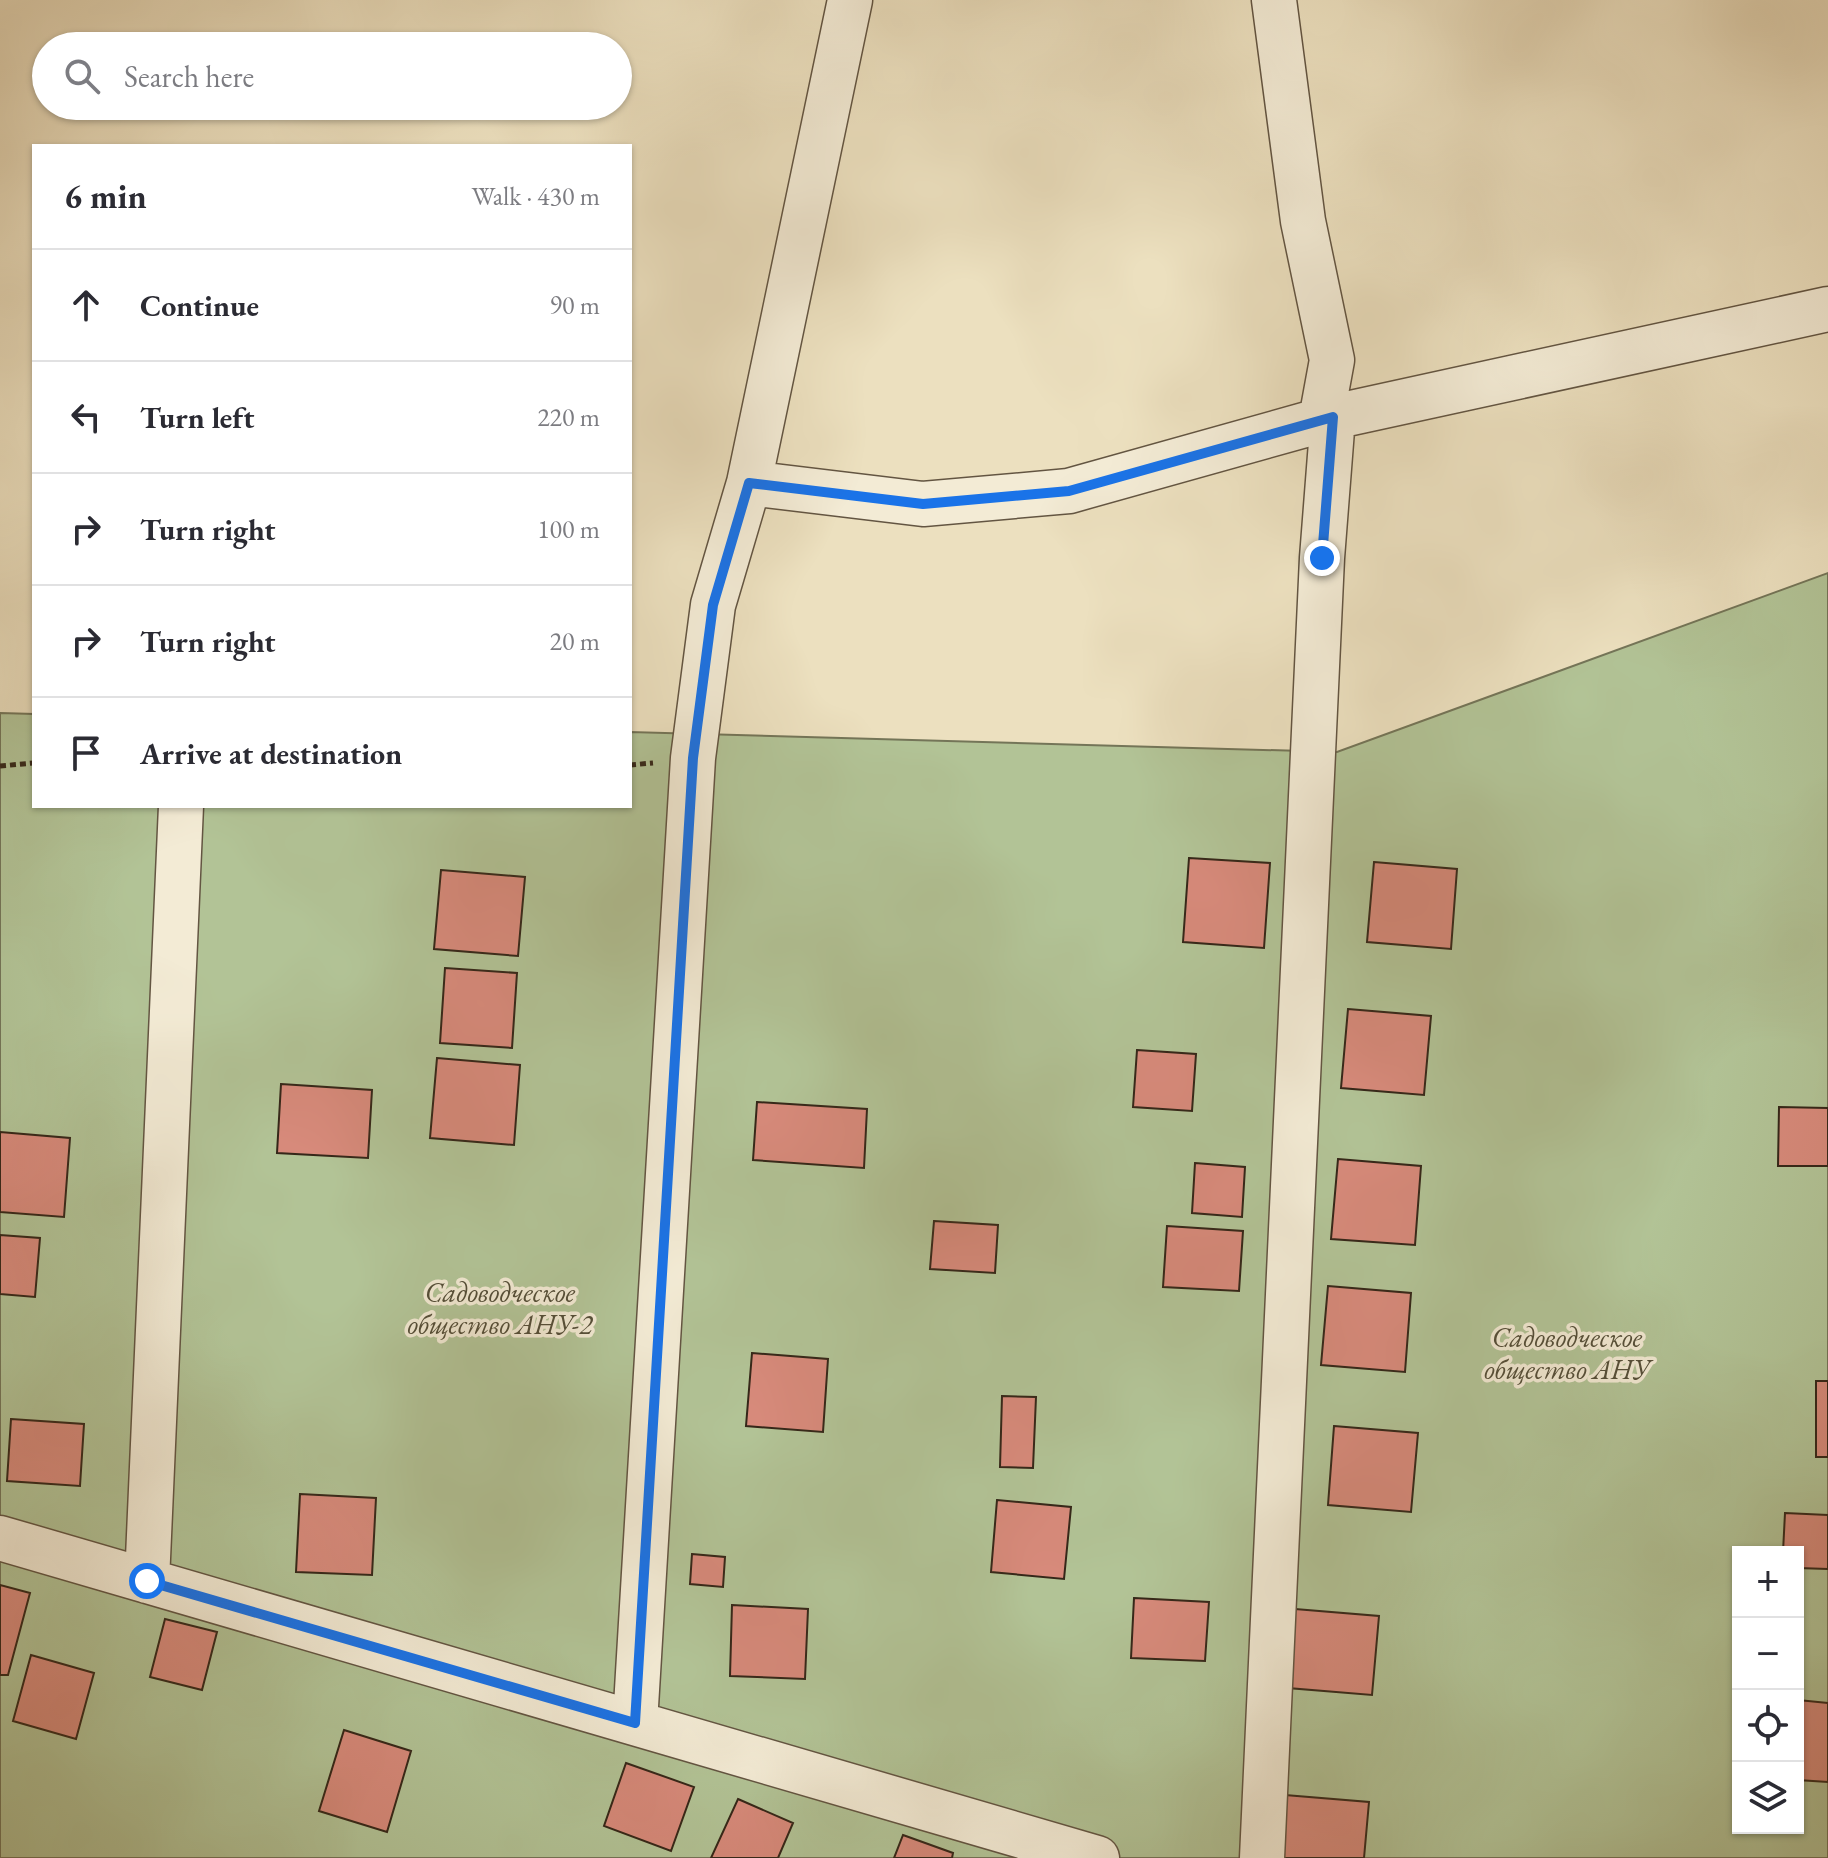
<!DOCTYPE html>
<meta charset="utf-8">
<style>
:root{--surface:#fff;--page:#f2f2f3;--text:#2b2b33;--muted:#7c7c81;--line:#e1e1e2}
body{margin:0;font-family:"EB Garamond",serif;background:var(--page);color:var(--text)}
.controls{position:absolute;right:24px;bottom:24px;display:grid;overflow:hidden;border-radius:0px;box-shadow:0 2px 6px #0004}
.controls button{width:72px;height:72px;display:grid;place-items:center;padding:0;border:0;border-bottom:2px solid var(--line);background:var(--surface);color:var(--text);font:40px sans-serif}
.stop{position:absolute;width:24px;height:24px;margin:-18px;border:6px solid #1a73e8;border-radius:50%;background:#fff}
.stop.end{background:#1a73e8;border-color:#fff;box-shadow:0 2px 8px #0008}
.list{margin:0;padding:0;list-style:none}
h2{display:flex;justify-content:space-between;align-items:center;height:104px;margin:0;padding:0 32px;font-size:34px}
h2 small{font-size:26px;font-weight:400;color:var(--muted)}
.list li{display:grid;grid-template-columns:52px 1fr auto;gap:24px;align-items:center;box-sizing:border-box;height:112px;padding:0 32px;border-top:2px solid var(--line)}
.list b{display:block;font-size:30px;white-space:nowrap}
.list em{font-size:26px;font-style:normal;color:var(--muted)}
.icon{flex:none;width:44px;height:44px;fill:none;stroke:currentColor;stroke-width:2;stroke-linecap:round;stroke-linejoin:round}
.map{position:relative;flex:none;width:1828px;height:1858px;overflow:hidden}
.search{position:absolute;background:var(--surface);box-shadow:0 2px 6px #0004;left:32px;top:32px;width:600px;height:88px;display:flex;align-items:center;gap:20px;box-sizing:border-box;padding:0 28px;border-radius:44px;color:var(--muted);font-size:30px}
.panel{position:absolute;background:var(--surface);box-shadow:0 2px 6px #0004;left:32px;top:144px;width:600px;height:664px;border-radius:0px}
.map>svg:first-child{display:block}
.green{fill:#b2c396;stroke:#747558;stroke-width:2;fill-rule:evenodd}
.building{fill:#d78a7b;stroke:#352719;stroke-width:2}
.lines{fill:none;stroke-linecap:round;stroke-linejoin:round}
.minor-casing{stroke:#635542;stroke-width:47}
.path{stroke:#352719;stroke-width:5;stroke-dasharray:6 4;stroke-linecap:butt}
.minor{stroke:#f3ebd5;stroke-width:44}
.route{stroke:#1a73e8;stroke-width:10}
.labels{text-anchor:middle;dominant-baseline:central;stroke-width:7;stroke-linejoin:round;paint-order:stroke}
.park-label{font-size:28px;font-style:italic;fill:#544e38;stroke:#f3ebd5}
</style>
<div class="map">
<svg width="1828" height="1858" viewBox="0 0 1828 1858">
<rect width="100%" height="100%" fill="#ece0bf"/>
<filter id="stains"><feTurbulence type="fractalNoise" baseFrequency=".0025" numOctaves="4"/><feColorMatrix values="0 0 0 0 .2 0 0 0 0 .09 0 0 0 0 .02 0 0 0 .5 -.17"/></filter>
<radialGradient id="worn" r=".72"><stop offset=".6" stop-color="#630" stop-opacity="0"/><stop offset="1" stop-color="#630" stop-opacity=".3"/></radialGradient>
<path class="green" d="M1828,573v1285h-1828v-1145l34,1v92h596v-74l707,20zM1738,1552h60v276h-60z"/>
<path class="building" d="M1189,858l81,5 -6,85 -81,-6z
M1374,862l83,7 -6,80 -84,-7z
M441,870l84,7 -7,79 -84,-7z
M445,968l72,5 -5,75 -72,-5z
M1348,1009l83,7 -7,79 -83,-7z
M1137,1050l59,4 -4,57 -59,-4z
M437,1058l83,7 -6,80 -84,-7z
M281,1084l91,6 -4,68 -91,-5z
M757,1102l110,7 -3,59 -111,-8z
M1779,1107l49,1v58h-50z
M0,1132l70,6 -6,79 -64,-5z
M1338,1159l83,7 -6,79 -84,-6z
M1195,1163l50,4 -3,50 -50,-4z
M934,1221l64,4 -3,48 -65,-4z
M1167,1226l76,5 -4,60 -76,-4z
M0,1235l40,3 -5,59 -35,-3z
M1328,1286l83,7 -6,79 -84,-7z
M752,1353l76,6 -5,73 -77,-6z
M1816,1381h12v76h-12z
M1002,1396l34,1 -3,71 -33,-1z
M11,1419l73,5 -4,62 -73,-5z
M1334,1426l84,7 -7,79 -83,-7z
M300,1494l76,4 -4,77 -76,-3z
M997,1500l74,7 -7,72 -73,-7z
M1785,1513l43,2v54l-30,-1v-16h-15z
M692,1554l33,3 -2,30 -33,-3z
M0,1585l30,8 -22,82h-8z
M1134,1598l75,4 -4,59 -74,-3z
M732,1605l76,4 -3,70 -75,-3z
M1295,1609l84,7 -7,79 -84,-7z
M165,1619l52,13 -15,58 -52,-13z
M31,1655l63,18 -18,66 -63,-18z
M1798,1700l30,3v79l-30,-2z
M344,1730l67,21 -24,81 -68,-21z
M626,1763l68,24 -23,64 -67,-25z
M1285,1795l84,7 -5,56h-84z
M738,1799l55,24 -15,35h-67z
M903,1835l50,18 -1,5h-58z"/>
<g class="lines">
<g class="minor-casing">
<path id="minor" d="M1274,0l29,221 29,139 -11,60
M749,483l174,21 146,-13 264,-74 495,-108
M0,1538l1097,320
M147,1581l34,-775
M635,1723l58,-965 20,-153 36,-122 101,-483
M1262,1858l60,-1300 11,-141"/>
</g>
<path class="path" d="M630,765l23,-2
M0,766l34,-3"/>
<use href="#minor" class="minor"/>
</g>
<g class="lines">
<path class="route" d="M147,1581l488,142 58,-965 20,-153 36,-122 174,21 146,-13 264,-74 -11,141"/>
</g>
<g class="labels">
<g class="park-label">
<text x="500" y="1292">Садоводческое<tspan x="500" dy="32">общество АНУ-2</tspan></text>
<text x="1567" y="1337">Садоводческое<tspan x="1567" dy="32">общество АНУ</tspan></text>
</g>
</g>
<rect width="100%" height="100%" filter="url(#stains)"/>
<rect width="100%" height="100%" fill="url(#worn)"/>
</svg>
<div class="controls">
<button>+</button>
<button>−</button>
<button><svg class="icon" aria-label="locate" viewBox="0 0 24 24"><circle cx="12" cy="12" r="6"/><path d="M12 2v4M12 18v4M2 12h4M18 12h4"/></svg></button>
<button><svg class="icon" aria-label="layers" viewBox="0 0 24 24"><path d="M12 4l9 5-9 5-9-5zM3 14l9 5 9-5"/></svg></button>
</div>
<div class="stop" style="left:147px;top:1581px"></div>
<div class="stop end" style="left:1322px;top:558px"></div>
<div class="search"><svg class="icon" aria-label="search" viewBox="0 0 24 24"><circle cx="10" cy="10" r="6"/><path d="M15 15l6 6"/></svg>Search here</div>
<section class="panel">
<h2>6 min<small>Walk · 430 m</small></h2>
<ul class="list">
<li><svg class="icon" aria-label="ahead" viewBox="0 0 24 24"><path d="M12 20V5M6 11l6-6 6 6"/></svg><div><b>Continue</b></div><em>90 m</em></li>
<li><svg class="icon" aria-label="left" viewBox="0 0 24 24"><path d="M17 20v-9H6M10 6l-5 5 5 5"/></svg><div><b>Turn left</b></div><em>220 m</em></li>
<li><svg class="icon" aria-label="right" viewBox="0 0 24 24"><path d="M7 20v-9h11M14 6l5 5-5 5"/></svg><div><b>Turn right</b></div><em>100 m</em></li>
<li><svg class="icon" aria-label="right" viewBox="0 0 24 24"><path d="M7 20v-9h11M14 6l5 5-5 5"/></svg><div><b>Turn right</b></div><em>20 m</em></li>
<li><svg class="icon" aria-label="arrive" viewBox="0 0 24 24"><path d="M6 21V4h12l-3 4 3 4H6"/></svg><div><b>Arrive at destination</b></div></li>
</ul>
</section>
</div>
